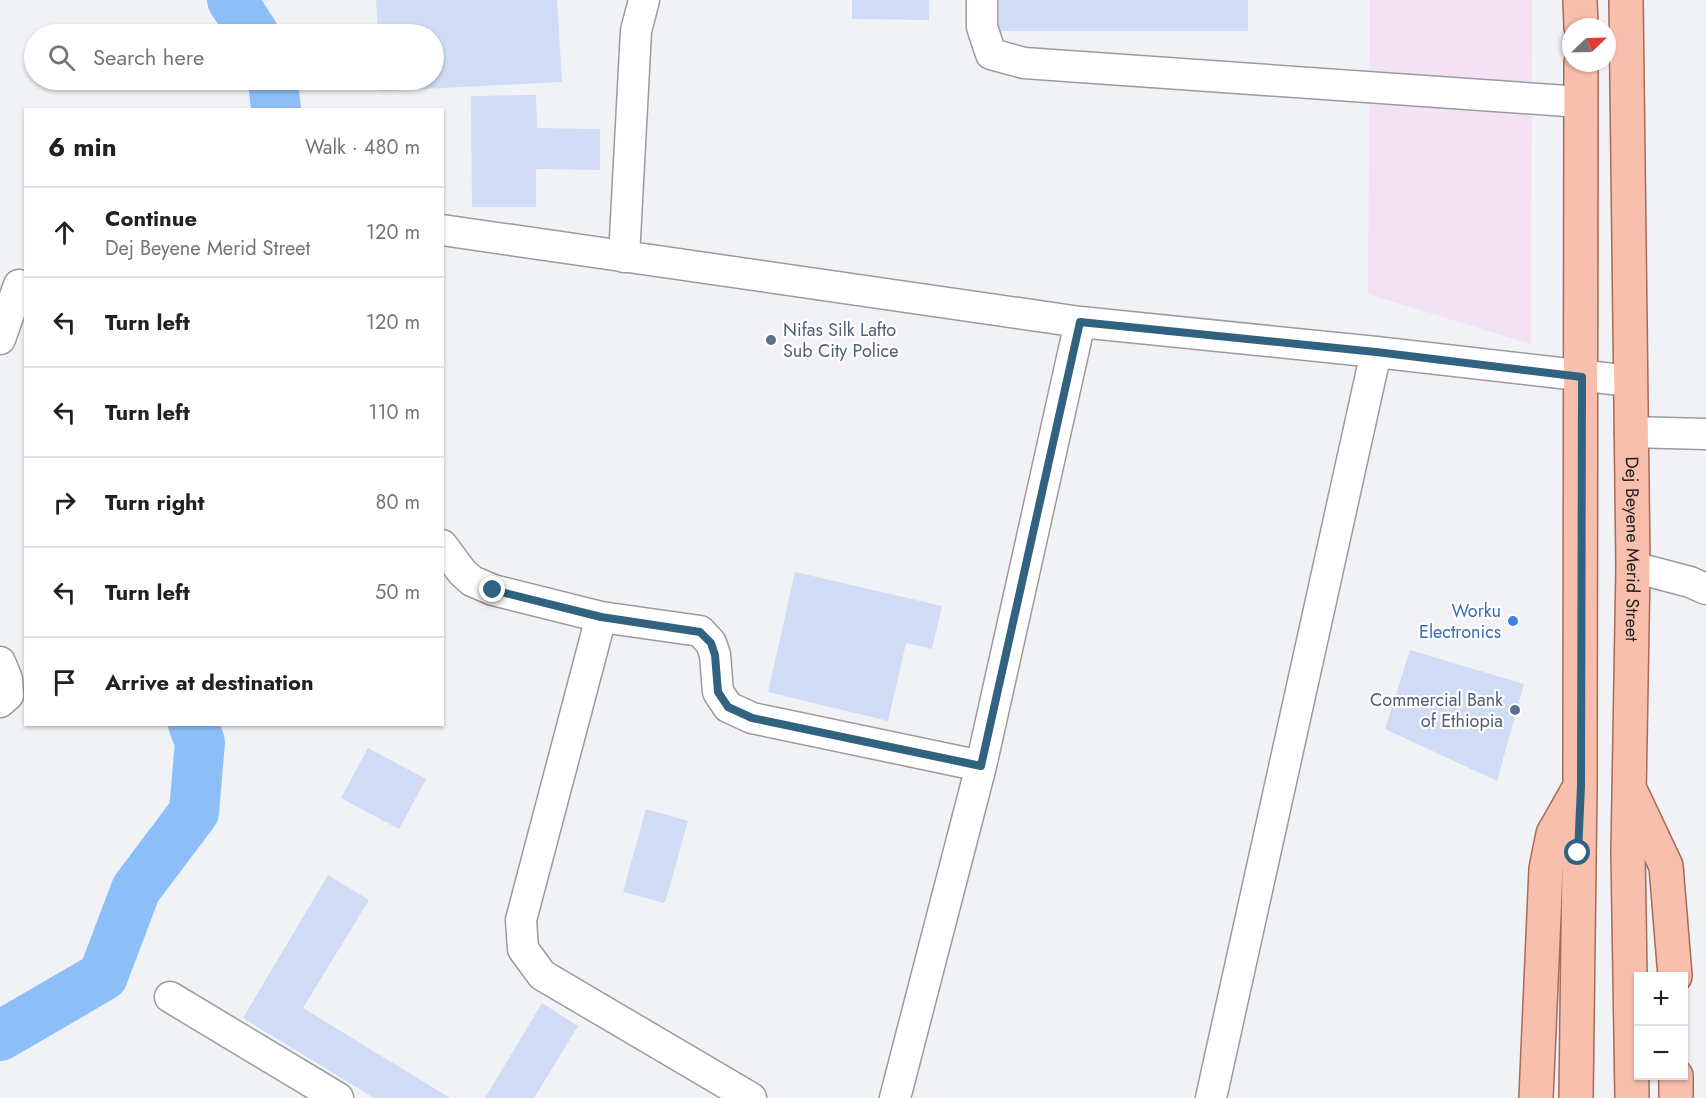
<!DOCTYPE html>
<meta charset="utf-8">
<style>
:root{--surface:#fff;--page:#f6f6f6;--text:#202124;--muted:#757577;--line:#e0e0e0}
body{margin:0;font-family:Jost,sans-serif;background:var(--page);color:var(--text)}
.controls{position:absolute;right:18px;bottom:18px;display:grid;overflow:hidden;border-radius:0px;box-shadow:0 2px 4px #0004}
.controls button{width:54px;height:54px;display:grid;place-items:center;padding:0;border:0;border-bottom:2px solid var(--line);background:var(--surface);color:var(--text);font:30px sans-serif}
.compass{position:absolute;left:1562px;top:18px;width:54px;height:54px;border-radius:50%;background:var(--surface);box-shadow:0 2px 4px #0004;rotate:67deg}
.stop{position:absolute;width:18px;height:18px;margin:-14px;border:4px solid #316380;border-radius:50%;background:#fff}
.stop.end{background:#316380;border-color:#fff;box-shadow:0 2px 6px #0008}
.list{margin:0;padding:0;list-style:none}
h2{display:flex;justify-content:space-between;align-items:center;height:78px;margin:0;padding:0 24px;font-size:26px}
h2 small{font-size:20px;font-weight:400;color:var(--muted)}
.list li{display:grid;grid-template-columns:39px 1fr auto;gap:18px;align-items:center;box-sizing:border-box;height:90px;padding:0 24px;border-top:2px solid var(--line)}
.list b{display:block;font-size:22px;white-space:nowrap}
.list p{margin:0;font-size:20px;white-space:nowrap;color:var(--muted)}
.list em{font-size:20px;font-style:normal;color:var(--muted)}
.icon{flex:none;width:33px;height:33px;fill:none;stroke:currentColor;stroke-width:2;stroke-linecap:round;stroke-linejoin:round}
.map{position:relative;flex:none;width:1706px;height:1098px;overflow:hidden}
.search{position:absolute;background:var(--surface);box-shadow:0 2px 4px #0004;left:24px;top:24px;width:420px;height:66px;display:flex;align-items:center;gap:15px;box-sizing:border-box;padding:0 21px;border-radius:33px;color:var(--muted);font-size:22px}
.panel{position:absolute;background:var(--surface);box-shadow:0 2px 4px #0004;left:24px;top:108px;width:420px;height:618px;border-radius:0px}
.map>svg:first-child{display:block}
.commercial{fill:#f2e2f4}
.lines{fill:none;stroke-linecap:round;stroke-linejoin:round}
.river{stroke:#8cbff7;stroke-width:50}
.building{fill:#d0dbf5}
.minor-casing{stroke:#9a9b9e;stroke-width:33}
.major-casing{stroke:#a96a58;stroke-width:36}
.minor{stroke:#fff;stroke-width:30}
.major{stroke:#f9bfad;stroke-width:33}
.route{stroke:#316380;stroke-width:8}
.service-dot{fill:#5c6f8a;stroke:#fff;stroke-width:2}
.shop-dot{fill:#3f7fe0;stroke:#fff;stroke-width:2}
.labels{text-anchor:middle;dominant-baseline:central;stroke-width:4.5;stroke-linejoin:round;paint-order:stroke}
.service-label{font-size:18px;fill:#4e5e75;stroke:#fff;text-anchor:start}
.street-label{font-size:18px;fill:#1c1c1d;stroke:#fff}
.shop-label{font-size:18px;fill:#366cbe;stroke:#fff;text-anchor:end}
</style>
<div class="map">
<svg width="1706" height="1098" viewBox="0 0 1706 1098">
<rect width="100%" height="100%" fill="#f0f2f5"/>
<path class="commercial" d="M1370,0h162l-1,344 -163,-50z"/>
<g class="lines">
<path class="river" d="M232,0l22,34
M273,80l3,30
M0,1036l103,-60 33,-87 58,-77 6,-70 -7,-18"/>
</g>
<path class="building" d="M376,0h181l5,82 -180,9 -1,-11h53v-46h-56z
M852,0h77v20l-77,-1z
M999,0h249v31h-249z
M536,95l1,33 63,1v41l-64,-1v38h-64l-1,-111z
M795,572l147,34 -10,43 -26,-6 -18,78 -120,-29z
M1410,650l114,34 -27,97 -112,-52z
M368,748l58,31 -27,50 -58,-31z
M646,809l42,12 -23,82 -42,-11z
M328,875l41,25 -66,108 147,90h-76l-131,-80z
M542,1003l36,23 -44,72h-49z"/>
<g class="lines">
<g class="minor-casing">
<path id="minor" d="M982,0v27l9,27 33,9 557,39
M442,230l638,92 296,30 254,29
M624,257l12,-226 8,-31
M0,339l19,-54
M1630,432l76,2
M442,545l20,27 10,9 21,9 108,27 99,14 11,12 4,12 3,37 10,15 24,11 229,48
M1633,567l57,15 16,7
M601,617l-80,303 2,29 19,26 209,123
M0,662l7,17 1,16 -8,7
M170,997l168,101
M895,1098l86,-332 99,-444
M1211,1098l165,-746"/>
</g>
<g class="major-casing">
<g id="major">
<path d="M1580,0l1,27"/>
<path id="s1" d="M1626,0l7,567 -5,285 4,246"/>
<path d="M1632,794l34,72 9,110"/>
<path d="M1676,1076v22"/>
<path d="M1536,1098l10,-229 7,-35 25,-44"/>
<path d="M1576,1098l4,-312 1,-723"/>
</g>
</g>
<use href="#minor" class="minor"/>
<use href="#major" class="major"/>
</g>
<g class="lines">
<path class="route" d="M493,590l108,27 99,15 11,11 4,12 3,37 10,15 24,11 229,48 99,-444 296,30 206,25 -1,409 -3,67"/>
</g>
<g class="service-dot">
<circle cx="771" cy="340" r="6"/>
<circle cx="1515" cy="710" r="6"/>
</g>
<circle class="shop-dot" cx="1513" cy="621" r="6"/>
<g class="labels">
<g class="service-label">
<text x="783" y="330">Nifas Silk Lafto<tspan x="783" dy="21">Sub City Police</tspan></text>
<text x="1503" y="700" text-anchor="end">Commercial Bank<tspan x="1503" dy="21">of Ethiopia</tspan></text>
</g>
<g class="street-label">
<text stroke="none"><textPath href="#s1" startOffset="549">Dej Beyene Merid Street</textPath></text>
</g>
<g class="shop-label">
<text x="1501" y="611">Worku<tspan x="1501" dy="21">Electronics</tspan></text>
</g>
</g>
</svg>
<div class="controls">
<button>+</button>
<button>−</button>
</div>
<svg class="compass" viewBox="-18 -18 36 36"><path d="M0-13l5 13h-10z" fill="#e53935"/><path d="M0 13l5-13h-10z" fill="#757577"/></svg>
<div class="stop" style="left:1578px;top:853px"></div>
<div class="stop end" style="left:493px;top:590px"></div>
<div class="search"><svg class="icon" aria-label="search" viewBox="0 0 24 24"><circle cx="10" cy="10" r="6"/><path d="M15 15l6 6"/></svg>Search here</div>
<section class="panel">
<h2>6 min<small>Walk · 480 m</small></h2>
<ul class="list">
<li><svg class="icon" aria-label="ahead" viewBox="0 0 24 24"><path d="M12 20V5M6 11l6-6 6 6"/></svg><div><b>Continue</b><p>Dej Beyene Merid Street</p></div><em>120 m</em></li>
<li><svg class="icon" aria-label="left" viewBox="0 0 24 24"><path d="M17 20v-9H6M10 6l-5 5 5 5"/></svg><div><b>Turn left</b></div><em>120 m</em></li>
<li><svg class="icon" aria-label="left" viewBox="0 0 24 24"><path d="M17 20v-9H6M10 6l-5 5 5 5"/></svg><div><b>Turn left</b></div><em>110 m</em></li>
<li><svg class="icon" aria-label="right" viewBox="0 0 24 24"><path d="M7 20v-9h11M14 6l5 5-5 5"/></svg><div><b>Turn right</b></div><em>80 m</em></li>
<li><svg class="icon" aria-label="left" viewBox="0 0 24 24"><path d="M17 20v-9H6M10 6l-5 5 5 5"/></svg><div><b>Turn left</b></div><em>50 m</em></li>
<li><svg class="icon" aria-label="arrive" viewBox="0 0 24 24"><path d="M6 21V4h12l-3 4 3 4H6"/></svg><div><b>Arrive at destination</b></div></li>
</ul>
</section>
</div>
